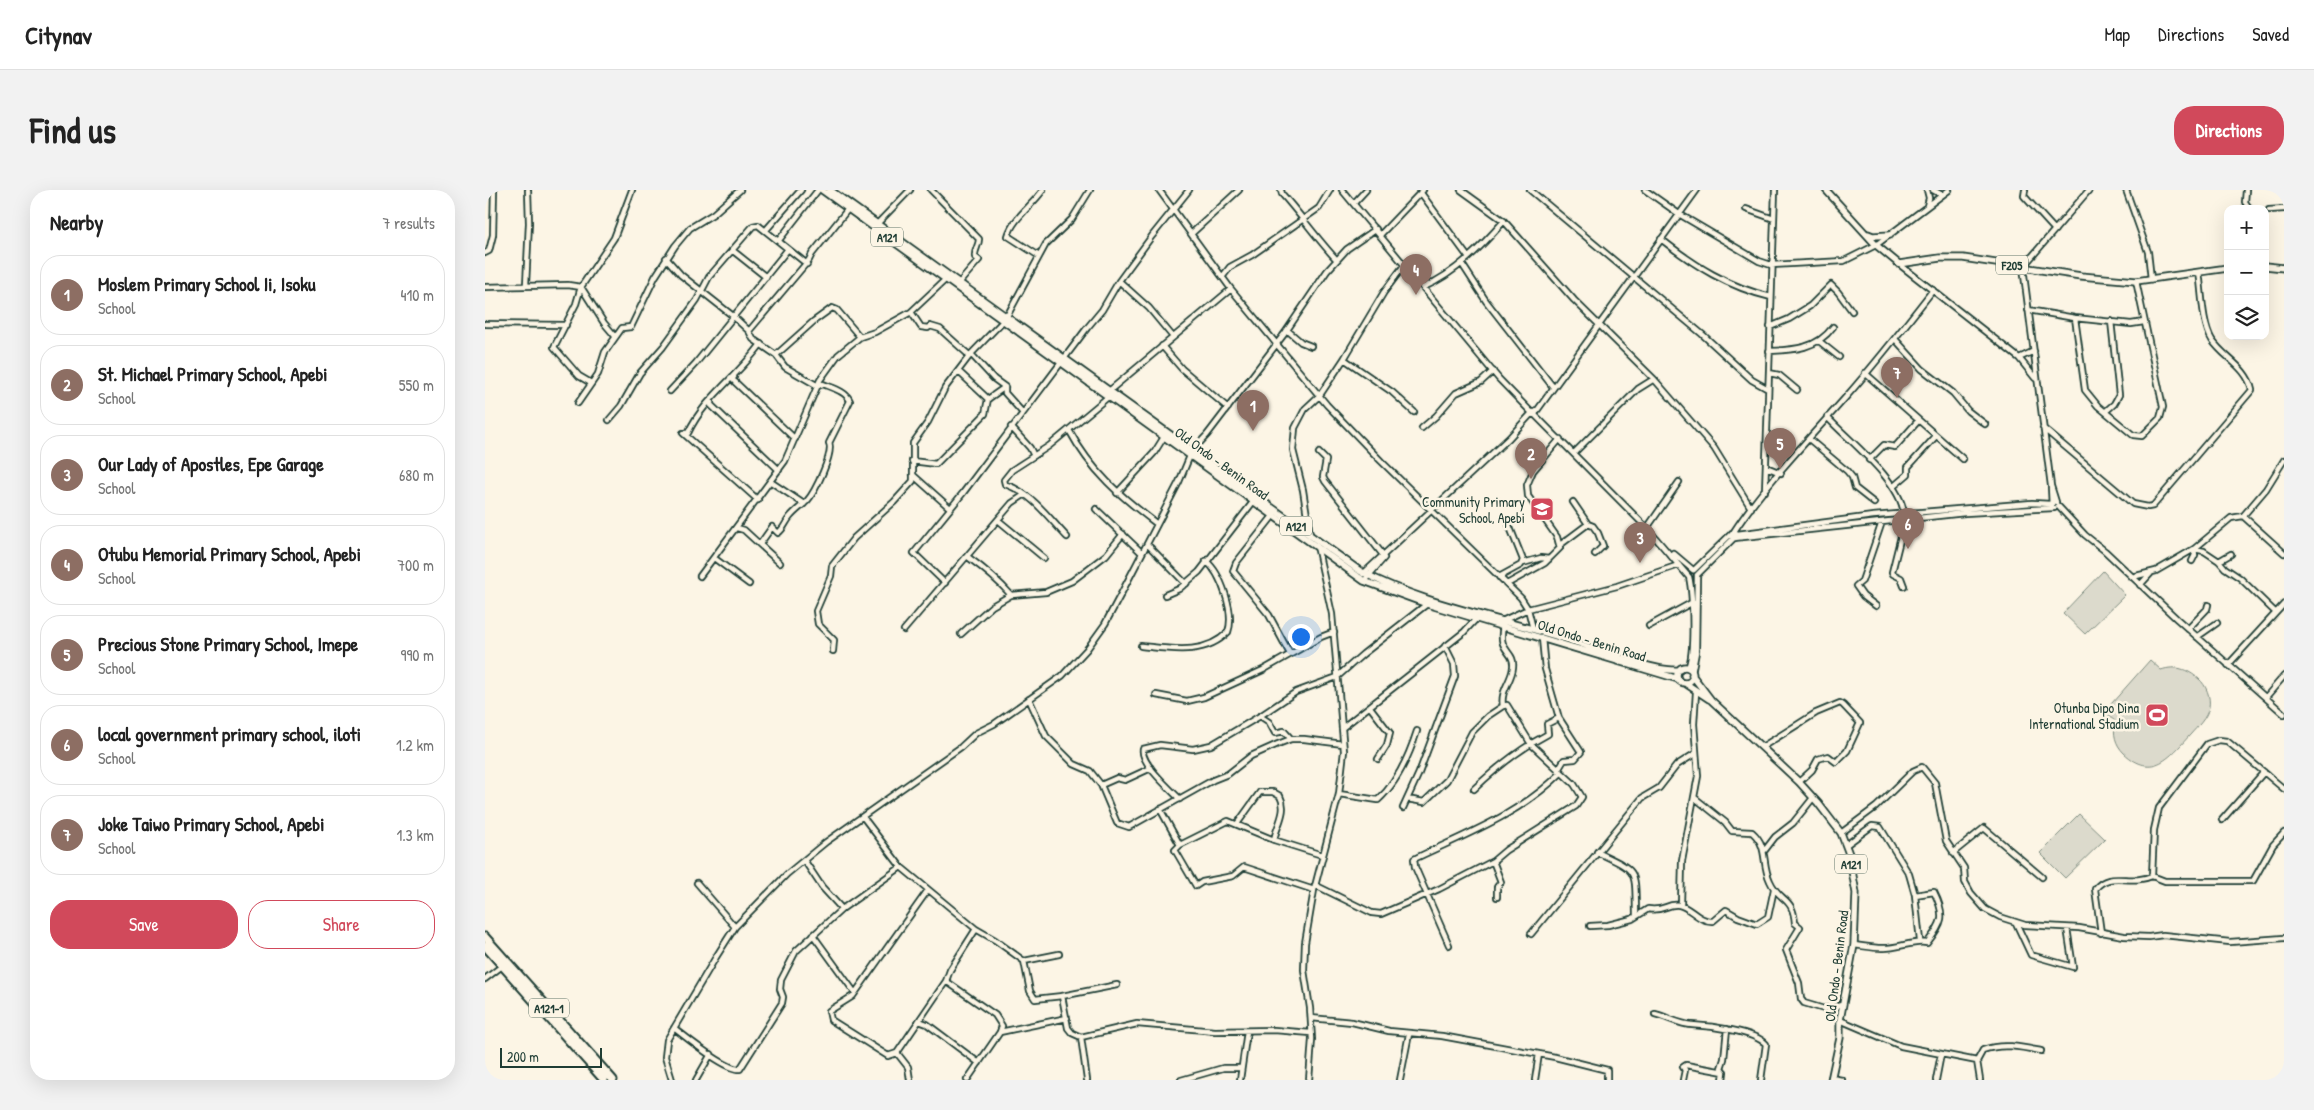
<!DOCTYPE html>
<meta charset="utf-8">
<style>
:root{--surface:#fff;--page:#f2f2f2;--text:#222;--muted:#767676;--line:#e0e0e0;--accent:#d1495b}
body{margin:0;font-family:"Patrick Hand",sans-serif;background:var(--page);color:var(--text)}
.controls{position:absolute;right:15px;top:15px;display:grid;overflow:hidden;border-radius:10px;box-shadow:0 5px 20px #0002}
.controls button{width:45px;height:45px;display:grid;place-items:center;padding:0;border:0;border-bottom:1px solid var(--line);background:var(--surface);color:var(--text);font:25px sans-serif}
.scale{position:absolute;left:15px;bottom:12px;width:102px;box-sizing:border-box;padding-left:5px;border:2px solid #1f3d34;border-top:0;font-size:14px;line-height:18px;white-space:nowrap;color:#1f3d34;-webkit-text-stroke:4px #fcf5e5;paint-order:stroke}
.you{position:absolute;left:815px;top:446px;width:18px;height:18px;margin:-12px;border:4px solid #fff;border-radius:50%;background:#1a73e8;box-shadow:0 0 0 8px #1a73e833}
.badge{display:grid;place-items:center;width:32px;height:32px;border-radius:50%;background:var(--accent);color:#fff;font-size:16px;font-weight:700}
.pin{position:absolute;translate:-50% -41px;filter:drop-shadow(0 1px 2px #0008)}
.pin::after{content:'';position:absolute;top:26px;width:18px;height:15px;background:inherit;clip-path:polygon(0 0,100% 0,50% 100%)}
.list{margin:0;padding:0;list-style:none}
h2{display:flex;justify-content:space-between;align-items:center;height:65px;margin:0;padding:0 20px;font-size:21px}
h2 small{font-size:16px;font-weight:400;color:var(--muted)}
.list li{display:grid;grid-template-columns:32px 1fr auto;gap:15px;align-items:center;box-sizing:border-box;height:80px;margin:0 10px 10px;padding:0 10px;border:1px solid var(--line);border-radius:20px}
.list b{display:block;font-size:19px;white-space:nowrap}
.list p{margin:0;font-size:16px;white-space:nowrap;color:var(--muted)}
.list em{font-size:16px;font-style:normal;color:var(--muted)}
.actions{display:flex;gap:10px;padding:15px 20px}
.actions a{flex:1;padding:11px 0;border:1px solid var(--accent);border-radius:20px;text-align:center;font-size:18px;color:var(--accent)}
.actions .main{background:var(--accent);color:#fff}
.icon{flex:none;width:28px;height:28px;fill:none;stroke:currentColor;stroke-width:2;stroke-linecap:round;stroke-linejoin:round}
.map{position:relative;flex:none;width:1799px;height:890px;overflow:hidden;border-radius:20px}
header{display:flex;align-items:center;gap:30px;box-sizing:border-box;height:70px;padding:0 25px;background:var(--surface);border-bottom:1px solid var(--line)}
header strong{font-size:24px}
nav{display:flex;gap:28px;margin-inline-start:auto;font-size:18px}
.intro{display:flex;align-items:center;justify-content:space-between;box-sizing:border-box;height:120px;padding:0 30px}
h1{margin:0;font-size:35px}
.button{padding:12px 22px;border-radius:20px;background:var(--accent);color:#fff;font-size:18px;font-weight:700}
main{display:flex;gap:30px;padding:0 30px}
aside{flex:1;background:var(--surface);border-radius:20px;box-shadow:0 5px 20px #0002}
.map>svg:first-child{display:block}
.green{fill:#dcdacc;stroke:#7e8c80}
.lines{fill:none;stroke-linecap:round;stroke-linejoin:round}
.minor-casing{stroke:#1f3d34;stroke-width:8}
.major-casing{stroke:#1f3d34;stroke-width:9}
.highway-casing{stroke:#1f3d34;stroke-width:11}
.minor{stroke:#fcf5e5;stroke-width:4.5}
.major{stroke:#fcf5e5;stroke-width:5.5}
.highway{stroke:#fcf5e5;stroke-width:7}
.labels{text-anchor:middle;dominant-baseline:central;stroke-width:5;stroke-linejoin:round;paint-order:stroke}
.shield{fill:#fcf5e5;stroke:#617469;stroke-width:1}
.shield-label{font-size:12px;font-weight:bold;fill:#1f3d34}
.street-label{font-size:14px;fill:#1f3d34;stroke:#fcf5e5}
.poi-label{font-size:14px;fill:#1f3d34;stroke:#fcf5e5;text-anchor:end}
</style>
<header>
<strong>Citynav</strong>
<nav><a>Map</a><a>Directions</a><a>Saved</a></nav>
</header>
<div class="intro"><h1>Find us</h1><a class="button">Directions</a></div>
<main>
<aside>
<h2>Nearby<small>7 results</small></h2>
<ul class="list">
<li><span class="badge" style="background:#8d6e63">1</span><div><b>Moslem Primary School Ii, Isoku</b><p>School</p></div><em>410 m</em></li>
<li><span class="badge" style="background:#8d6e63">2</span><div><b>St. Michael Primary School, Apebi</b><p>School</p></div><em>550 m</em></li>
<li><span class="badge" style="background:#8d6e63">3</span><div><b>Our Lady of Apostles, Epe Garage</b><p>School</p></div><em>680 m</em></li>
<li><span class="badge" style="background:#8d6e63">4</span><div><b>Otubu Memorial Primary School, Apebi</b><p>School</p></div><em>700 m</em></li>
<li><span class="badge" style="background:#8d6e63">5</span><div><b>Precious Stone Primary School, Imepe</b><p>School</p></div><em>990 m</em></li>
<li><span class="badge" style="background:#8d6e63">6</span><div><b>local government primary school, iloti</b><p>School</p></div><em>1.2 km</em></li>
<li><span class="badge" style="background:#8d6e63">7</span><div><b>Joke Taiwo Primary School, Apebi</b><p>School</p></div><em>1.3 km</em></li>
</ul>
<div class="actions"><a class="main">Save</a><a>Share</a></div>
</aside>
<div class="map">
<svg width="1799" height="890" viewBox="0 0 1799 890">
<rect width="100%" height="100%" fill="#fcf5e5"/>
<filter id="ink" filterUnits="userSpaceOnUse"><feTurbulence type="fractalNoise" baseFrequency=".02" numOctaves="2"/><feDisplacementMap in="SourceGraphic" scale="10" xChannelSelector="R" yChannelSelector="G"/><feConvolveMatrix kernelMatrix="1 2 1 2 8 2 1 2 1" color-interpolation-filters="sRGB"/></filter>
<g filter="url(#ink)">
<path class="green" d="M1618,381l22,24 -40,39 -22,-21z
M1665,470l11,10c15,-5 26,-1 38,9 7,6 12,18 10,28 -2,11 -12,20 -19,28 -20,22 -37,45 -66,18 -9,-9 -11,-19 -9,-32l-11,-9z
M1594,624l26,25 -40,39 -25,-25z"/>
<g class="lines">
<g class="minor-casing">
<path id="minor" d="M446,0l48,49c0,7 -5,11 -4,18l4,3 -20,23
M674,0l72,99 96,116 54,56 140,137 7,11 5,20
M796,0l1,4c19,21 35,45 55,66
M857,0l157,189 32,33
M976,0l43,31 70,79 80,79 60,69 37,60
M1045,0l172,144 50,46 16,9
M1160,0l34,24 80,47 12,4 73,-4 32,-16 73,-55
M1448,0l9,5
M1540,0l-1,6 31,34
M1641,0l22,62 3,27
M1761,0l-1,12 5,7
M936,3l47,64
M869,13l12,-13
M1442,16l2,-8 -2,-8
M1261,19l28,10
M1784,20l15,-1
M392,34l33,-34
M281,40l35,-40
M706,44l48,-44
M895,45l43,-45
M1176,49c34,27 67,48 110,58
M294,50l39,-50
M247,60l34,27
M0,63l4,-2 4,-16 1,-45
M554,66l-31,-20c5,-18 24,-30 35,-46
M181,68l15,17 52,41 16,15 4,8 23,16 9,12 33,19 5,-2c9,4 23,7 27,17l-21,42c5,10 -14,49 -22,58 -5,5 -12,10 -17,16 -5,6 -6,12 -12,16l-6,-6 -12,17
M977,74l24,37 67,86
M1414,74l120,94 16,20
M738,86l7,-9 22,-12 67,-47 11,-18
M634,91l30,27 24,29
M41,95l3,-62 -1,-33
M0,97l83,-2 13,2 23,36 11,13
M939,97c32,-14 57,-40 80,-66
M1543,120l47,8 56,6 13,-2
M426,122l10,15 7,1 2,-2 10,3 30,27
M1590,128l10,72 13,16 23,19 12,10 9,1 18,-18 3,-11 -27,-126
M0,134l81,1
M1285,137l19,-8 21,-13 21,-21 7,7 14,19
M802,140l14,12 10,4
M264,141l60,-71 3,-6 36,-45
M1410,149l27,30 31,24 15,18 17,13
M1334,151l20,16
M677,156l20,23 46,39
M1284,161c25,-1 48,-2 64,-24
M486,164l23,25 11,8v6l17,19
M291,165l38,-34 18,-13 5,2 23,27
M1534,168l15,-7
M859,169l48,33 22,20
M473,181l30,28
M1284,183l10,2 18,15
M1380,183l98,86
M249,187l-2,2 3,3 60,57
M106,193l-12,-7 -25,-29 22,-43 5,-17 33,-49 18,-48
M185,201l26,-28 92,-114
M624,201l122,-102
M226,211v4l68,65
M93,213l20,-29 7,-22 17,-24 9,-1 24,-50 20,-31 15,-18 23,-14 27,-24
M1621,221l8,-7 5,-9 -8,-74
M1051,222l161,-222
M1050,225l112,113 41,48
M1342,227c23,25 72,62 77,96
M124,230l12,-14 19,-33 23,-26 34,-47 12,-23 44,-51 5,-1 49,39
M526,237l19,21 4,8
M937,238l14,-12 20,-23 25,-11 12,-11
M1558,238l90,76 15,3 5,-1 99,-116c-5,-23 -28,-32 -40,-50 -10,-16 -10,-49 -13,-68
M584,240c22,41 51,66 88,94
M1324,249l38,32 5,6 3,11 19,15
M834,263l7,7 -3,17 2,4 58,74
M1089,263l64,-64 16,-10
M1384,270l15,-15 11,2 23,-26
M427,271l24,3 49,-50 3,-15 17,-12
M1281,277l15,6
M428,285l37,33
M286,292l33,22
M1409,296l14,-12v-7l28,-31
M1566,297l1,20
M1280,301l10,-301
M632,303l37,-40 10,-16
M273,310l-75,-67h5c16,-35 51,-58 73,-89
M1088,312l15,22
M1571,312l-5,-16 -28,-219 66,-77
M1573,316l27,29 20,16 72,68 107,95
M611,319l46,44
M788,326l-37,47 -3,8 36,44 21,39
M1758,326l41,37
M513,330l46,38
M252,338l7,2 36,33
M1162,338l32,-46
M1248,343c30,-47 76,-94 113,-136 30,-34 59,-71 87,-107
M1252,344l136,-18 159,-13 19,1
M825,345l-7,-45 -10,-40 2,-22 10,-19 15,-14 24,-36 40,-67 21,-28
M582,347c-20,-21 -34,-43 -62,-53l-1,-4 8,-10 37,-24 59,-49
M1251,348v-5h-4v4l2,1 231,-25 89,-5
M662,354l39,40
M1075,355l28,-21 5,2 5,7 5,13 -8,8
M1188,363l20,17
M483,367c15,11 30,23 43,38
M229,368l35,26
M1707,371l3,-6 -1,-6 10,2 15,10 6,7 15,10 35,34
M1734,371l12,-7
M1038,373l18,-5 8,1
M1209,380l37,-36
M878,384l146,-136 22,-24 1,-2h4l-1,3 -4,-1
M1212,385l37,-37
M215,386l85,-115 35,-81 18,-25 22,-18 15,-5 36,-20 34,-32
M1014,387l22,-12 2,-5 -14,-35
M1647,387l24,-6 38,-22 37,-31 12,-2 23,-27 18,-29
M879,391l20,-23
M460,393l-31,-30 49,-60 124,-165 15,-18 17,-29 33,-45 37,-46
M1022,394l38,-21 15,-15 -3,-11 -29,-41 -1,-11 6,-14 27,-32
M1655,395l11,-12
M1419,396l-3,-8 -8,-4 -1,-2 13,-52
M680,405l14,-6 20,-17 54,-70
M1391,416l-13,-10 -7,-10 6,-5 20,-59
M1017,431l26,-12 89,-23 62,-21
M1018,436c-6,27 12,24 10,41 -1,14 -13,23 -10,39
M1164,436l44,-24
M1703,439l19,-20 1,-4
M419,440l108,-127 12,-8
M476,444l31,-28 19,-11 35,-3 26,-11 34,-26 17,-21
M1712,447l20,-14
M1057,448l3,31 14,49 22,34 -6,7 -11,1 -6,10
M656,456c30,3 64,10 87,-14 7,-19 -7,-59 -22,-71
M348,461l1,-11 -16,-16 -2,-13 15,-35 1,-10 22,-28 40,-36 19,-21v-38l15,-21 17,-34 26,-34 35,-36 40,-74 26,-25 18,-29
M1743,475l56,-61
M1203,478c7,-14 5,-74 1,-91
M1207,483l4,-21 1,-76
M671,505l31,6 17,-4 59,-27 58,-33 13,-5
M1781,507l18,-21
M544,509l17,37 28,28 16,7 11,14 16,38 12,4 84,-47 15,-6 23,-18 27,-12 13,-5h13l39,5
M885,517l20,26 -3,12 -9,14
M775,526l9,6 6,11 9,-2 7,8
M857,538l122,-96 12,-13
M1277,557l54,-34 24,-10 3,2 17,18 -13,28 -11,11 -8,-6 -10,3 -6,11 -13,12
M616,595l16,-7 8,2 26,-12
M989,599c22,-21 47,-41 74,-55l-1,-10 12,-6
M854,604l39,6c20,-18 31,-44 39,-69
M1210,608l30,24 7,9 20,1c17,15 9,31 18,49 9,21 23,15 25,42l5,4 -14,23 13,33 2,16 3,4 20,6 18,-4
M695,609c-10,-10 -40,-36 -37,-50l17,-4 33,4 18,-4 49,-29 36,-24 41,-15 26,-23 64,-50
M922,609l17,3 23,-22 25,-48 16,-16 15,-10
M918,618l16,-35 36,-97 -1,-12 -9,-18
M675,619l20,36 -5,5 21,36 6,-4 31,-6 11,-9 70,23
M378,627l38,50 75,62 19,11 29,21 6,30 5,8 27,-3 6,32 4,5 9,4 56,-13 78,7 59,-1 37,3
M1737,630l42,-48
M752,634l23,-32h13l7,4c8,15 -3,28 -6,44
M1356,643l35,-26 37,-36 9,-4 13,16 11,58 18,27 1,14 6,11 14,16 15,8 25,8 54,3 45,8 25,1 14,-2 67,7 54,-4
M695,655l48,-24 46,19 48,15
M1361,655l26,-19 8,1 29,47 6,21 5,46
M1280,660l10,-13 18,-14 20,-25
M1112,662c42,20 38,16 39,63
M1468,663l31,-25 58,49
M319,670l18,27 20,22
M1008,671l8,21 -4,5v10
M1667,686l13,5h88l20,-36 11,-12
M212,693l38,44
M830,695l57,28 9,1 58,-25 54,-28 13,-11 70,-44 6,-9 -8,-13 -43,-40 -24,-39 -4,1
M443,700l-75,106 -24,15 2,9 57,36 9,-3 49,-72 4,-11 26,-41
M1196,715l1,-44 16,-85 -4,-52 2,-32
M1531,733l15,32 42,12 -6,-39
M1105,736l18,-1 24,-6 16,-10c16,3 19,-6 31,-4 11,2 20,17 34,16l13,-11 12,7 19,7 11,-7 6,-28
M1616,743l-6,-44c15,-19 34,-3 57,-13l2,-46 5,-22 48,-64 12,-4 8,1 57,48
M1046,744l111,-136 17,-10 18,-23 19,-12
M328,745l42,58
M964,755l-34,-78 -1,-8c52,-25 105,-44 147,-86
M1369,755c9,1 19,3 28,3 15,1 32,-8 45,-5 16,-20 19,-27 7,-51l-19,3
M539,771l35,-7
M0,789l17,-13
M461,791l49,34 7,11 -2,6 -33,48
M577,806l55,-11
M1170,824c12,3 26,11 37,11 18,1 62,6 74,19l-5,36
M826,828l41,4 37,9 53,5 113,21 52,13v10
M1355,830l61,26 76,15
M434,831l8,3 52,39
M189,838c13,10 52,42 66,41l42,-66 1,-6 -3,-8 1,-9 15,-29 46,-42 59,-42
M515,842l67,-14
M596,847l6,43
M412,863l11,14 2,13
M1346,888l11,2
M187,890l-7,-23 2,-17 49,-83 19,-30 52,-53 39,-32 135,-95 15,-14 18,-9 68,-48 25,-27 18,-25 16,-30 58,-112 13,-31 15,-16 78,-102 42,-62 20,-22 29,-20
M211,890l15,-26
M696,890l42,-12h18
M755,890l7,-49
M824,890l3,-41 -2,-31 -6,-38 1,-27 9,-53 25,-96 5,-43 -12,-137 -15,-68
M915,890l9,-46
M1050,890l4,-26
M1198,890l2,-10 -2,-3 3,-2 38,7
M1238,890l1,-8 -3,-4 3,-9 3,-30
M1451,890l5,-26
M1495,890l-3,-19 6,-11c19,-7 38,-3 58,1"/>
</g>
<g class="major-casing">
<path id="major" d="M337,0l542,391 63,23 251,75
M345,0l530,381c64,34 137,46 206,68 27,8 88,34 114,31
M1341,0l50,55 23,19 41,-6h23l118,18 55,5 92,-13
M1383,44l5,2 17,-1
M1780,76l19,2
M1192 485a8 8 0 1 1 16 0a8 8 0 1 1-16 0Z
M1207,485l19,25 88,82 19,21 23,30 8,21 7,39 -2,52 -14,75v18l-9,42
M1200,493l24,16"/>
</g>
<g class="highway-casing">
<path id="highway" d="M0,747l128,143
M0,756l119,134"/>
</g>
<use href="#minor" class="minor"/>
<use href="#major" class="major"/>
<use href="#highway" class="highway"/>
</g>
</g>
<defs>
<g id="school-square" transform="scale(1.25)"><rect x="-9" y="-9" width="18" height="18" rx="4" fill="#d1495b" stroke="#fcf5e5"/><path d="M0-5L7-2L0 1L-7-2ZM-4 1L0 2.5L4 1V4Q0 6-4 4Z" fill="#fff"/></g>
<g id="stadium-square" transform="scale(1.25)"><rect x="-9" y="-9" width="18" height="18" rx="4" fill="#d1495b" stroke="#fcf5e5"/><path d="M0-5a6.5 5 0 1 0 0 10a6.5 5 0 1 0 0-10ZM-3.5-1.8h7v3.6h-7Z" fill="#fff"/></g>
</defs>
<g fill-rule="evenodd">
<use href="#school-square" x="1057" y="319"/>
<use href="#stadium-square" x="1672" y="525"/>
</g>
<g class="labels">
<g class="shield">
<rect x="386" y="37.5" width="32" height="19" rx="4"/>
<rect x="1511" y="65.5" width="32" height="19" rx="4"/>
<rect x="795" y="326.5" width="32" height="19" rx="4"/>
<rect x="1350" y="664.5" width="32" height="19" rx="4"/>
<rect x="44" y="808.5" width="40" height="19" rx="4"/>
</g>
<g class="shield-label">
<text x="402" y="47">A121</text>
<text x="1527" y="75">F205</text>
<text x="811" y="336">A121</text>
<text x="1366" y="674">A121</text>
<text x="64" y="818">A121-1</text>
</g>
<g class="street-label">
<text transform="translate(737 273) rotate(36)">Old Ondo - Benin Road</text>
<text transform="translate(1107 450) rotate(17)">Old Ondo - Benin Road</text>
<text transform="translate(1351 776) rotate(-83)">Old Ondo - Benin Road</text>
</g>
<g class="poi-label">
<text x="1040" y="311">Community Primary<tspan x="1040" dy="16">School, Apebi</tspan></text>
<text x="1654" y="517">Otunba Dipo Dina<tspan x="1654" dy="16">International Stadium</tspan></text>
</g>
</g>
</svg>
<div class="controls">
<button>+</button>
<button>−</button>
<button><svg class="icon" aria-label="layers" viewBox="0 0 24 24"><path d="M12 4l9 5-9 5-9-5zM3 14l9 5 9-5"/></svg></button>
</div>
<div class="scale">200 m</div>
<div class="you"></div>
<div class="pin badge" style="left:768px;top:241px;background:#8d6e63">1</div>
<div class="pin badge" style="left:1046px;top:289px;background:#8d6e63">2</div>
<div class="pin badge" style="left:1155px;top:373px;background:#8d6e63">3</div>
<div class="pin badge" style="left:931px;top:105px;background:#8d6e63">4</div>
<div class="pin badge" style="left:1295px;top:279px;background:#8d6e63">5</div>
<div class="pin badge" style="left:1423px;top:359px;background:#8d6e63">6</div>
<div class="pin badge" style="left:1412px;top:208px;background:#8d6e63">7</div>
</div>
</main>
